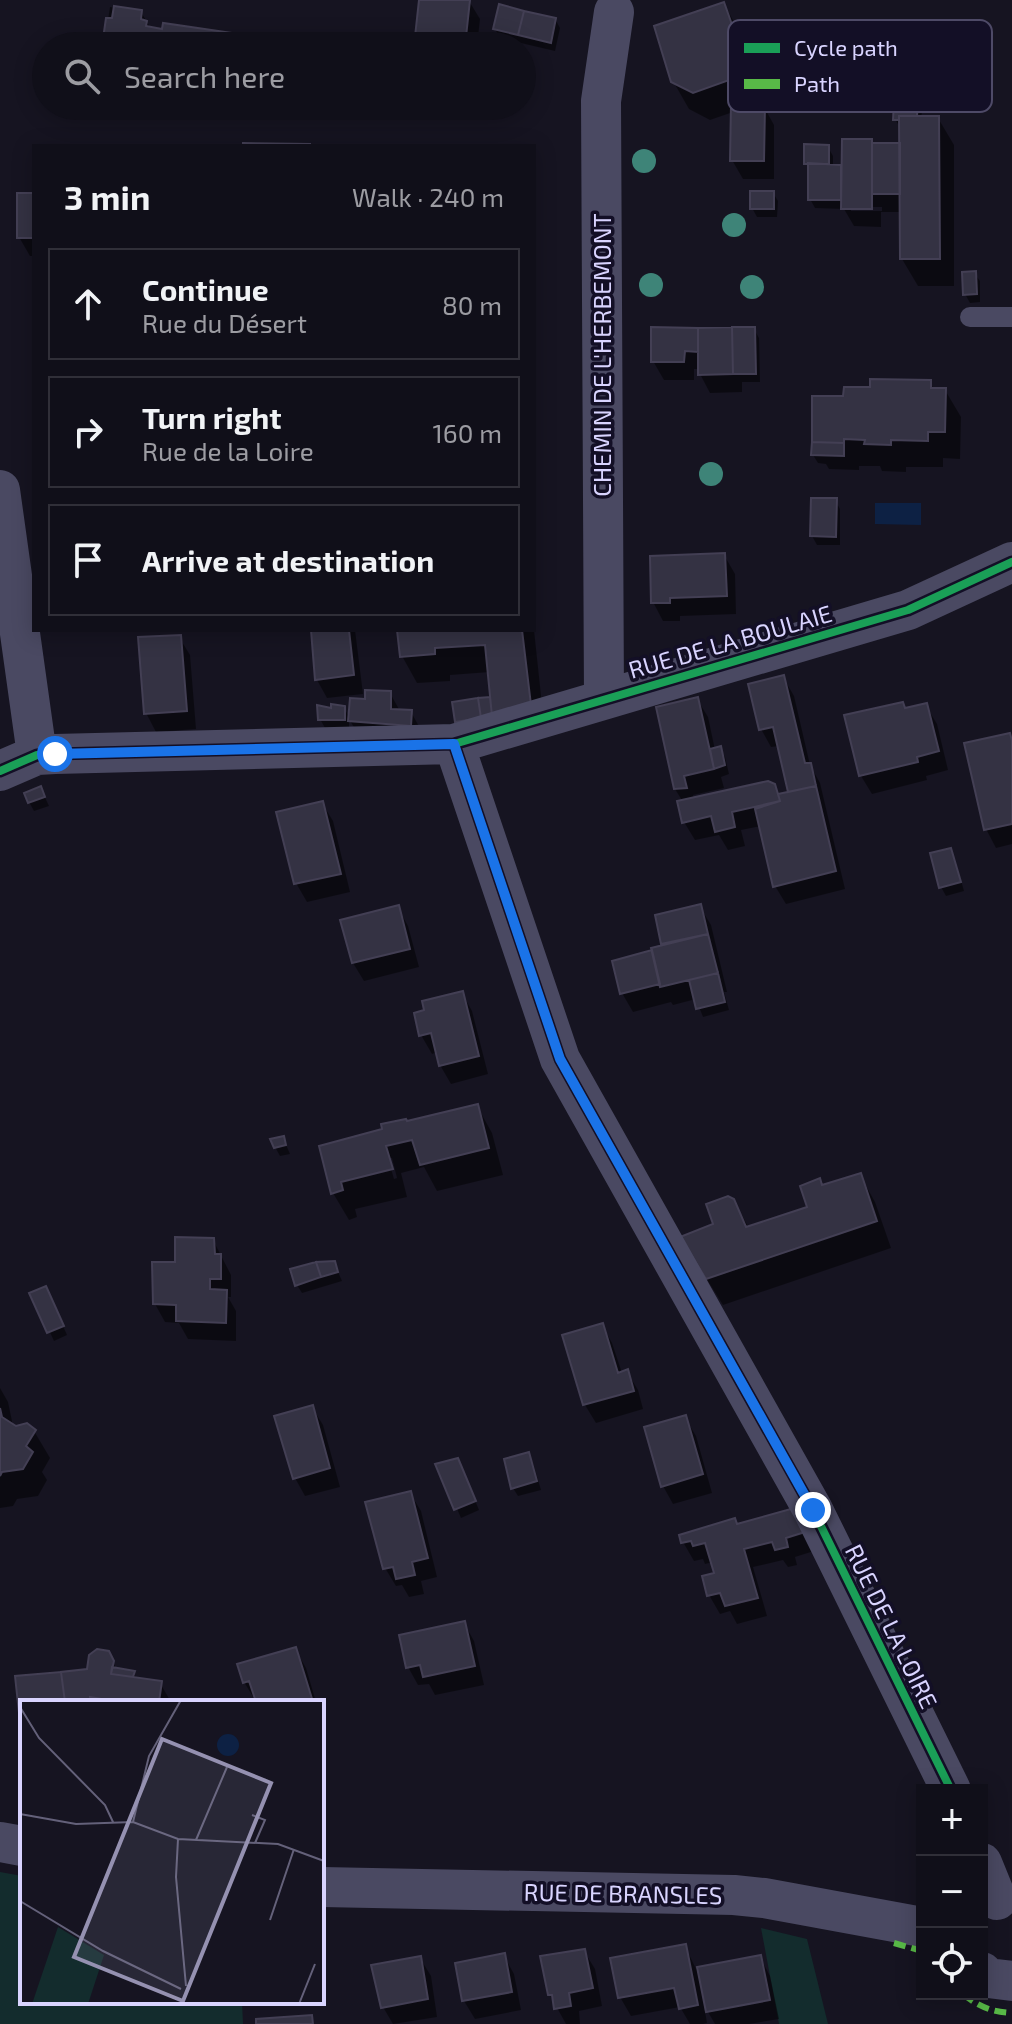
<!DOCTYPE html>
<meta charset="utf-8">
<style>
:root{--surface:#100f19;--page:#191822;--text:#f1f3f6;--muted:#9c9ca2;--line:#302f38}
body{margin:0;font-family:"Exo 2",sans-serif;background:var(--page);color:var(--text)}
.controls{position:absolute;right:24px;bottom:24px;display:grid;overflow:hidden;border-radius:0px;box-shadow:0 4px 20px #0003}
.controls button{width:72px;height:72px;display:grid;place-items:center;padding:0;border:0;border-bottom:2px solid var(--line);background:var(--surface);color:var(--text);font:40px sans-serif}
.stop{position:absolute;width:24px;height:24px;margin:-18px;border:6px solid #1a73e8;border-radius:50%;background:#fff}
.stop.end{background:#1a73e8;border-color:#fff;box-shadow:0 2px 8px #0008}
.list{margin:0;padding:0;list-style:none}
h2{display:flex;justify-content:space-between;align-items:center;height:104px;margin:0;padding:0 32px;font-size:34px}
h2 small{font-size:26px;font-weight:400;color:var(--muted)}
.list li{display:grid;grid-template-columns:52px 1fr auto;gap:24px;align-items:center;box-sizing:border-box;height:112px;margin:0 16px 16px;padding:0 16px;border:2px solid var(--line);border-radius:0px}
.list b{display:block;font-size:30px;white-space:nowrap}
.list p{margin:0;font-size:26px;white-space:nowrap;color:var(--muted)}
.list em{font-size:26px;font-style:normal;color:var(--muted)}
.icon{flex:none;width:44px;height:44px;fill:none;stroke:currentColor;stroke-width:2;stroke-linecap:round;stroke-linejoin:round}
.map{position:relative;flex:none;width:1012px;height:2024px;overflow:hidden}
.search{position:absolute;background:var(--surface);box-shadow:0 4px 20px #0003;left:32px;top:32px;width:504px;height:88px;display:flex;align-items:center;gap:20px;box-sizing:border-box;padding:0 28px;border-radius:44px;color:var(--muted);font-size:30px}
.panel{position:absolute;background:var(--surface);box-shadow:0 4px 20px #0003;left:32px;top:144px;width:504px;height:488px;border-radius:0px}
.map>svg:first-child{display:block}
.green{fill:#132c2d}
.water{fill:#0d2144}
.shadow{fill:#0007;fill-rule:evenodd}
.building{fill:#343243;stroke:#433f54;stroke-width:2}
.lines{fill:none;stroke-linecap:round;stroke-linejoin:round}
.service{stroke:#4a4962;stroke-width:20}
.minor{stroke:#4a4962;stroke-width:40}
.quiet{stroke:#58b947;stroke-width:6;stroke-dasharray:12 6;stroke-linecap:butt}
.cycleway-casing{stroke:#130f26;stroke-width:13}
.cycleway{stroke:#1a9f57;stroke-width:8}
.tree{fill:#3e8478}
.route{stroke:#1a73e8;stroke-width:10}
.labels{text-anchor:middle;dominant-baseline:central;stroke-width:7;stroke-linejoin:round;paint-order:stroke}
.street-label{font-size:24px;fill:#d9d4ff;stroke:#130f26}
.inset-road{fill:none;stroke:#64617a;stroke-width:2}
.view{fill:#9591b1;fill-opacity:0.15;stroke:#9591b1;stroke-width:4}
.inset-edge{fill:none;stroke:#d9d4ff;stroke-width:4}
.key{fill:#130f26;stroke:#4e4a67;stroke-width:2}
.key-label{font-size:22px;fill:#d9d4ff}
</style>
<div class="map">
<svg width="1012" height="2024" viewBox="0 0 1012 2024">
<rect width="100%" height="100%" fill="#161421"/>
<path class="green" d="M0,1872l22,4v126h220l1,22h-243z
M761,1928l46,11 21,85h-49z"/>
<path class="water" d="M875,503h46v22l-46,-1z"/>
<path class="shadow" d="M421,0l48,1 11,18 -3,27h-61z
M724,4l15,27 24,70 -15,5 16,1 10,18v54h-31l-11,-19 1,-48 -23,8 -21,-11 -16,-28z
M110,7l31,5 10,17 100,9 5,8h-152z
M555,19l5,9 -5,23 -55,-13 -5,-9z
M896,103h20l6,9 -1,6h17l16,27v141h-36l-16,-27v-47h-21v15l-27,-1 -10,-17 -29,-1 -5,-9v-29l-4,-7 22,-16 5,9v10h7l4,7 27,-32 2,4h28v-16l-6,-10zM851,207h31v4h-31z
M773,193l5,8 -1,16h-20l-5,-9z
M34,195v61h-4l-11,-19z
M974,273l6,8v21l-10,1 -5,-9z
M754,329l5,9 1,44h-18v10l-32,1 -10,-19v-5h-6v11h-30l-11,-19z
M930,382l4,8h11l16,27 -1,42 -17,-1v9h-37v5l-24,-1 -2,-5h-21v4l-30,-1 -3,-5 -8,-1 -5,-8 32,-57 27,-9z
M835,500l5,9v36h-23l-5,-9z
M724,555l11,19 1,40 -56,2v5h-17l-10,-19z
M313,630h42l8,64 -36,4 -10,-18z
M399,630h135l11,103 -83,-3 -5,-9 32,-22 4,7 -3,-34 -40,3v6l-33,2 -15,-27z
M179,637l11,18 6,74 -40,3 -10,-19z
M783,677l11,19 16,69 10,18 25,106 -59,15 -11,-18 -14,-60 -20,4 4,16 -17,4 -9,-15 -24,5 -11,-18 -1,-20 -8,-13 22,-90 11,18 7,33 5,-1 5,8 4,17 -8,3 3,11 -31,7 1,4 80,-13 6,9 10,-2 -11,-47 -8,1 -10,-18z
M390,693l10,18 11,1 10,18 -60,9 -12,-20v10l-24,-1 -5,-9 13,-9 11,-2 6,10 14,-17z
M926,706l11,18 11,46 -22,6 1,4 -55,14 -11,-18 -14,-59 59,-7z
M1009,735l3,5v104l-16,4 -10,-19z
M41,789l8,17 -15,5 -5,-9z
M322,803l11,18 17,71 -43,10 -11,-19z
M950,850l5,9 9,32 -18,5 -5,-9z
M700,907l11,18 16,67h-3l5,18 -26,7 -7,-18 -23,6 -2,-3 -38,10 -11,-19 42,-47 -7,-29z
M398,908l10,18 11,41 -55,14 -11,-18z
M462,993l10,18 16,63 -37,10 -11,-19 -3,-13 -5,2 -11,-19z
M477,1106l15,27 11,42 -66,16 -13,-24 -23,6 6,24 -52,12 2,8 -8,3 -16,-27 -11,-46zM388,1158h4l5,20 -3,1z
M283,1138l7,16 -10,2 -5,-9z
M860,1175l15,27 16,46 -168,57 -25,-40 18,-40 17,-25 16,28 60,-20 14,-21z
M213,1240l18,35v22h-3l8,14v30l-48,-2 -9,-16 -14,-1 -10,-18 22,-40z
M334,1263l8,18 -40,12 -5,-8z
M32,1294l18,3 17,38 -13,6z
M602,1325l10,18 10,30 5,-1 11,18 5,19 -47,14 -11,-18 -20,-69z
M0,1388l8,14 5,24 21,5 16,27 -8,14 5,8 -9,16 -21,3 -4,7 -13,2z
M312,1407l11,18 17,62 -35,9 -10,-18z
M685,1418l11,18 16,57 -39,11 -10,-18z
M528,1454l5,9 8,27 -23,6 -5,-8z
M438,1465l24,4 17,41 -18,8z
M410,1493l11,18 16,66 -16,4 3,13 -15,3 -7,-12 -6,1 -11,-18z
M797,1510l17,41 -19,6 2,8 -9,2 -5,-7 -30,7 14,49 -30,8 -7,-13 -10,3 -11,-19 8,-21 -4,-12 -8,2 -2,-5 -9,2 -11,-19z
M464,1623l10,18 10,44 -49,10 -6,-11 -11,1 -10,-18z
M295,1649l11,19 10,34h-58l-1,-2h-2l-11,-18z
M108,1653l9,17 16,3 5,7 22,3 11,19h-149v20l-5,-44 72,-7z
M685,1946l11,23 64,-12 10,19 9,43 -30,5h-34l-11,-19 3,18 -4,1h-13l-10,-17 -49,9 -11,-19z
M584,1951l11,18 7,37 -23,5 1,13h-14l-16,-29z
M504,1956l10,18 7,36 -46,9 -11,-18z
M420,1958l11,18 6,41 -44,7 -10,-17z"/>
<path class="building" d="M419,0h51l-5,46h-51z
M724,2l25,71 -56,20 -22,-11 -17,-56z
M499,4l25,7 -6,24 -25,-6z
M114,6l28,4 -1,9 6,2 -1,5 16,3 1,-6 90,13 -2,10h-149l4,-28h6z
M524,11l32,7 -5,25 -33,-8z
M894,101h24l-1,15h-18v4h-6z
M731,104l34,1 -1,56h-34z
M899,116h40l1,143h-40z
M842,139h30v70h-31z
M243,143l67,1v2h-67z
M872,143h28v51h-28z
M804,144l25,1v19h-25z
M808,163l33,2v35h-33z
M750,191h24v18h-24z
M17,193h17v45h-17z
M976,271l1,23 -14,1 -1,-23z
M651,327l47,1v24l-13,-1 -1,11h-33z
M732,327l1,47 -35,1v-47z
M732,327h23l1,47h-23z
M870,379l61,1v8h15l-1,44h-17v9l-37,-1v5l-27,-1 1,-4 -21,-1v4l-32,-1v-46h31l1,-9h26z
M812,442l32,1v13l-33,-1z
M811,498h26l-1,39 -26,-1z
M725,553l2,43 -57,2v5h-19l-1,-47z
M311,630h38l5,45 -39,5z
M397,630h125l9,75 -39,11 -7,-71 -50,3v6l-35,3z
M181,635l6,76 -43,3 -6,-77z
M784,675l21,88h6l5,23 -28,6 -15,-65 -14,3 -11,-46z
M365,690l26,1v18l21,1 -1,16 -63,-5 2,-23 15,1z
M490,697l2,19 -11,2 -3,-20z
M698,697l16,72 -30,7 3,12 -13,1 -18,-82z
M478,698l3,20 -26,4 -3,-20z
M903,702l2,6 22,-5 12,48 -22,6 1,5 -59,14 -15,-61z
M331,704l14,2v14h-27l-1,-15 14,3z
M1010,733l2,8v83l-28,6 -20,-87z
M721,746l4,19 -11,4 -4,-20z
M768,781l7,3 5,17 -48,11 3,15 -20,5 -4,-16 -29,7 -5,-22z
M41,786l4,11 -17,6 -4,-10z
M816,786l20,85 -63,16 -18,-78 25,-8 -2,-7z
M323,801l18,73 -47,10 -18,-72z
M951,848l10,34 -22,6 -9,-35z
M701,904l7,30 -47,10 -6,-29z
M399,905l11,44 -58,14 -12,-43z
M708,934l10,39 -58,14 -9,-39z
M652,950l8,34 -40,10 -8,-33z
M718,973l7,29 -29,7 -7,-29z
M463,991l16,65 -40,10 -8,-33 -12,3 -5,-23 10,-3 -2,-9z
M478,1104l11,44 -69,17 -8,-25 -26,6 7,23 -52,13 2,8 -12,4 -12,-48 63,-17 -1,-5 25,-5 1,2z
M284,1136l2,9 -12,3 -4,-9z
M861,1173l16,48 -171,58 -26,-42 33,-13 -7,-20 22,-8 6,3 12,28 61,-20 -7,-21 20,-8 2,7z
M175,1237l39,1 1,16h6v25h-11v10l17,1 -1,33 -50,-2v-16l-23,-1 -1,-42h23z
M335,1261l3,11 -17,5 -5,-15z
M316,1262l5,15 -26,9 -5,-17z
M46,1286l18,40 -17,7 -18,-40z
M603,1323l15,50 10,-4 6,22 -51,14 -21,-70z
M313,1405l17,63 -37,11 -19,-63z
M0,1408l2,9 14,9 11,-3 9,7 -10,16 7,6 -10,17 -21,3 -2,4z
M686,1415l17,59 -42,13 -17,-60z
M529,1452l8,29 -26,8 -7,-30z
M458,1458l18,43 -22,9 -19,-46z
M411,1491l17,67 -16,4 3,13 -19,4 -3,-12 -10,2 -18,-67z
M798,1507l7,25 -19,6 2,9 -13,3 -3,-8 -28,7 14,49 -33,8 -5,-13 -13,3 -5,-20 12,-3 -9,-30 -12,3 -2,-5 -10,2 -2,-8 56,-17 2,6z
M465,1621l10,45 -52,11 -3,-12 -14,3 -7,-33z
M296,1647l17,55h-57l-7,-21 -6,2 -6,-19z
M97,1649l12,2 5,10 -3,13 51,7 -3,21h-51v-2l-18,-3v5h-25l-4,-30 26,-3 2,-14z
M112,1667l23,4 -2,6 -22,-3z
M61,1672l4,30h-43v20h-2l-5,-46z
M686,1944l12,61 -19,4 -5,-21 -56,10 -8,-40z
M585,1949l8,39 -24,5 2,13 -17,3 -2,-14h-4l-8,-39z
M505,1953l7,39 -50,9 -7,-38z
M761,1955l9,45 -64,12 -9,-45z
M421,1956l7,43 -47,9 -10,-43z
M312,2015l1,9h-57v-5z"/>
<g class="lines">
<path class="service" d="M970,317h42"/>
<path class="minor" d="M0,490l37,265
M604,699l-3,-598 13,-89
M454,744l106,315 253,451 138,280
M0,771l37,-16 18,-1 399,-10 454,-134 104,-48
M0,1842l22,4
M982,1863l15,37
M322,1887l412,8 30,3 158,29
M982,1972l6,6 24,3"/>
<path class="quiet" d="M894,1943l28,8
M963,1994c16,13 29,18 49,19"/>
<g class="cycleway-casing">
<path id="cycleway" d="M454,744l106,315 253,451 138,280
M0,771l37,-16 18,-1 399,-10 454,-134 104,-48"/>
</g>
<use href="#cycleway" class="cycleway"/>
</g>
<g class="tree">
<circle cx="644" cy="161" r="12"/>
<circle cx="734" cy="225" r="12"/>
<circle cx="651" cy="285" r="12"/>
<circle cx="752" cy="287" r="12"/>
<circle cx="711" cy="474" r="12"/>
</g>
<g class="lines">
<path class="route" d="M55,754l399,-10 106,315 253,451"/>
</g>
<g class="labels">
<g class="street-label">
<text transform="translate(601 355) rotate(-90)">CHEMIN DE L'HERBEMONT</text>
<text transform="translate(730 641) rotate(-16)">RUE DE LA BOULAIE</text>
<text transform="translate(892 1626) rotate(64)">RUE DE LA LOIRE</text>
<text transform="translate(623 1893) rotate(1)">RUE DE BRANSLES</text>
</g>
</g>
<g transform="translate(20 1700)">
<rect width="304" height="304" fill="#161421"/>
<path d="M38,227l46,28 -16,49h-56z" fill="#132c2d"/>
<path d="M197 45a11 11 0 1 1 22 0a11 11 0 1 1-22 0Z" fill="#0d2144"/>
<path class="inset-road" d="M0,7l19,31 66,67 8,17M0,114l56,10 57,-2 45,17 100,5 46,17M232,115l13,5 -10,23M113,122l16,-66 32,-56M158,139l-2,38 10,109M176,140l31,-73M0,201l83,50 78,38M250,220l24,-71M279,304l16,-40"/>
<path class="view" d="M142,39l109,44 -88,218 -109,-44z"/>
<rect width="304" height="304" class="inset-edge"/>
</g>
<rect x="728" y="20" width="264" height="92" rx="12" class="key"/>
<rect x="744" y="43" width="36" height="10" fill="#1a9f57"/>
<rect x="744" y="79" width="36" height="10" fill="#58b947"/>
<g class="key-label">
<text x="794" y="56">Cycle path</text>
<text x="794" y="92">Path</text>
</g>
</svg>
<div class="controls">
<button>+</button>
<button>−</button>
<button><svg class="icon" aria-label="locate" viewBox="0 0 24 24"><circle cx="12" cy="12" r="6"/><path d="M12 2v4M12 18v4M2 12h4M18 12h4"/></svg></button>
</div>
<div class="stop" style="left:55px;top:754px"></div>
<div class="stop end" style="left:813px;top:1510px"></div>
<div class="search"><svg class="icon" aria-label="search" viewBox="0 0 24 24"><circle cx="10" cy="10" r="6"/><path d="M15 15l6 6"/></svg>Search here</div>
<section class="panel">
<h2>3 min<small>Walk · 240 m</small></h2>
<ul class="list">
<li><svg class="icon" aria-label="ahead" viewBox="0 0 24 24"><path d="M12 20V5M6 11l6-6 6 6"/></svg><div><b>Continue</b><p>Rue du Désert</p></div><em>80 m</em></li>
<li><svg class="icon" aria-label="right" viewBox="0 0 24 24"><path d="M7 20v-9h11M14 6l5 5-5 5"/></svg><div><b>Turn right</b><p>Rue de la Loire</p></div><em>160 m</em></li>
<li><svg class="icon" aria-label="arrive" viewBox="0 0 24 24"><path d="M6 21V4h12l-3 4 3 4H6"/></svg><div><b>Arrive at destination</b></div></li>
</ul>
</section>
</div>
